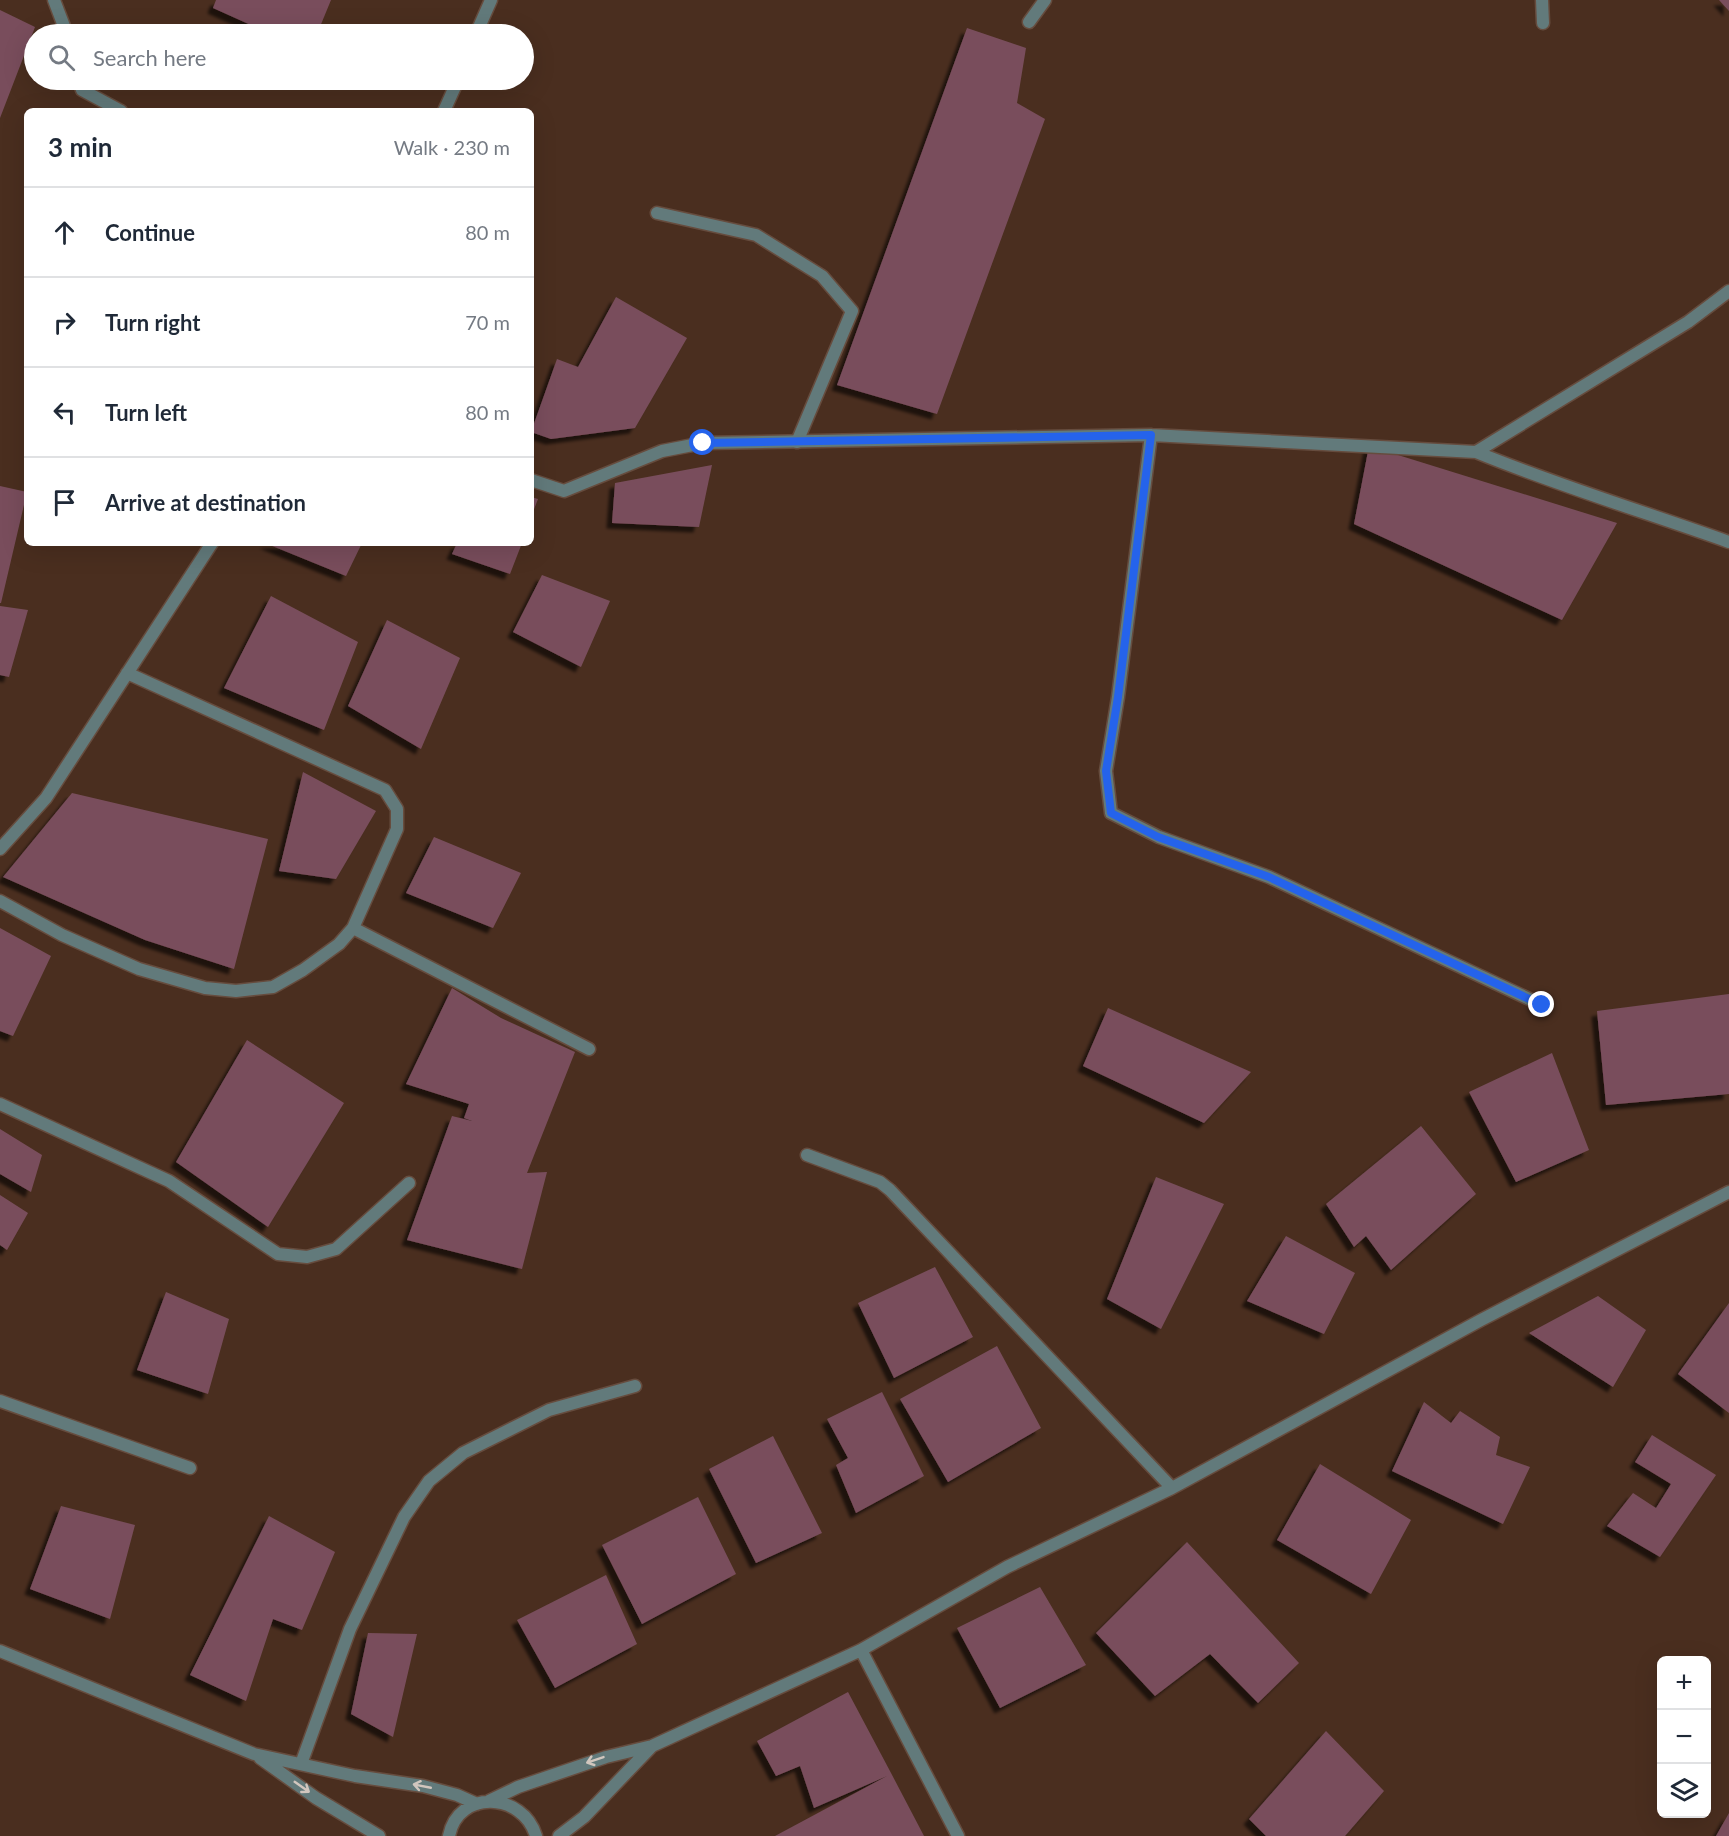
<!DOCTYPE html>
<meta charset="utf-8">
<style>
:root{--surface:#fff;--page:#f6f6f7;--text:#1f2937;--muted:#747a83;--line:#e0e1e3}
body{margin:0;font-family:Lato,sans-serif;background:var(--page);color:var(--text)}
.controls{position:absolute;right:18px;bottom:18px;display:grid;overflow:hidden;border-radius:9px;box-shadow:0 6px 24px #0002}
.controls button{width:54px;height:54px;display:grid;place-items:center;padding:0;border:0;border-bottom:2px solid var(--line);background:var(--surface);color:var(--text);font:30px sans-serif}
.stop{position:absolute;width:18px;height:18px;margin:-14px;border:4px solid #2563eb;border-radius:50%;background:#fff}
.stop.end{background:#2563eb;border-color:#fff;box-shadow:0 2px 6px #0008}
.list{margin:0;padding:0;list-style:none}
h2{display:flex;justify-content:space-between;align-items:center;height:78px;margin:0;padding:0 24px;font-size:26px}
h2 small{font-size:20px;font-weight:400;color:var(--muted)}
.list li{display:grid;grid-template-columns:39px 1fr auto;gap:18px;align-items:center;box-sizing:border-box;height:90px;padding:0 24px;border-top:2px solid var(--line)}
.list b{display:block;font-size:22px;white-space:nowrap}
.list em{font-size:20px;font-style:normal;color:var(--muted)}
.icon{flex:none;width:33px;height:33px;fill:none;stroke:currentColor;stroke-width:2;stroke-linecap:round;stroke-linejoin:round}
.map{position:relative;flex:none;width:1729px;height:1836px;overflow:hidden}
.search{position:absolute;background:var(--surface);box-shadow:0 6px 24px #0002;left:24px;top:24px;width:510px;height:66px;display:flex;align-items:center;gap:15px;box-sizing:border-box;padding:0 21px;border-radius:33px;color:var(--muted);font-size:22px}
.panel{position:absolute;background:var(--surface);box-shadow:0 6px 24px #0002;left:24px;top:108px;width:510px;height:438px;border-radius:9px}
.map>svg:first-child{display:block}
.building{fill:#794e5c;filter:url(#shadow)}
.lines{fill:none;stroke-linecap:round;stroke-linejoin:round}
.lane-casing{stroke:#664c3e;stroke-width:15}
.street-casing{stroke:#664c3e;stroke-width:15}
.lane{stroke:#627a7b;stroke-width:12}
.street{stroke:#627a7b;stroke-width:12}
.oneway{stroke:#d1c6be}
.route{stroke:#2563eb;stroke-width:8}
</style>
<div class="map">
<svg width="1729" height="1836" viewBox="0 0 1729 1836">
<defs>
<filter id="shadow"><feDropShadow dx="-5.5" dy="5.5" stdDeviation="1.5" flood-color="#0009"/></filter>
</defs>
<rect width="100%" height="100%" fill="#4a2e1f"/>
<path class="building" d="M216,0h115l-14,34h-46l-58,-26z
M1719,0h10v11z
M0,10l35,17 -35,91z
M967,28l59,20 -9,55 28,16 -108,295 -100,-29z
M616,297l71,41 -52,90 -84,11 -20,-7 26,-73 21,8z
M1369,446l248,77 -55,97 -208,-96z
M712,465l-13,62 -87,-4 3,-40z
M0,486l27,6 -26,111h-1z
M531,497l7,2 -7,18z
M265,543h97l-16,33z
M457,543h65l-12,31 -58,-20z
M542,575l68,26 -29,66 -68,-35z
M271,596l87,46 -34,88 -100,-42z
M0,606l28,4 -19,67 -9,-2z
M387,620l73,38 -39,91 -73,-43z
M303,772l73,39 -40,68 -57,-8z
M72,793l196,46 -34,130 -89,-29 -142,-63z
M434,837l87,36 -28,55 -87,-35z
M0,928l51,28 -38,80 -13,-5z
M452,988l49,30 74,34 -48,121 20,-1 -25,97 -115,-29 45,-124 20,5 -8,-3 5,-14 -63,-20z
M1729,994v100l-123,11 -9,-94z
M1108,1008l143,64 -47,51 -121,-57z
M247,1040l97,63 -76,124 -92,-65z
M1552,1053l37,97 -73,32 -47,-90z
M1421,1126l55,68 -85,76 -25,-34 -12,11 -28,-43z
M0,1129l42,26 -11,37 -31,-18z
M1156,1177l68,27 -63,125 -54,-30z
M0,1195l28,18 -21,37 -7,-5z
M1286,1236l69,37 -31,61 -77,-33z
M935,1267l38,70 -79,41 -36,-75z
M166,1292l63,27 -21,75 -71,-24z
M1598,1296l48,34 -33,57 -84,-54z
M1729,1303v110l-51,-39z
M997,1346l44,82 -93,54 -48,-83z
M882,1392l42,84 -68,37 -20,-48 12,-7 -21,-39z
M1424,1402l27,21 9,-12 40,26 -4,18 34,12 -27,57 -111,-53z
M1652,1435l64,40 -56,82 -53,-31 26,-33 23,15 15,-24 -36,-22z
M773,1436l49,97 -66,30 -47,-94z
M1320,1464l91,56 -40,74 -94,-54z
M698,1497l38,77 -94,50 -40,-79z
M61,1506l74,19 -25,94 -80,-30z
M269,1516l66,36 -33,78 -29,-11 -27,82 -56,-26z
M1187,1542l112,121 -41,40 -48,-49 -55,42 -59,-63z
M606,1575l31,69 -82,44 -38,-68z
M1040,1587l46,78 -86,43 -43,-80z
M368,1633l49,1 -24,103 -42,-23z
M848,1692l43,81 33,63h-149l112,-60 -73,32 -14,-42 -24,10 -19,-35z
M1326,1731l58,60 -39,45h-79l-17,-17z
M1729,1813v23h-13z"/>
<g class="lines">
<g class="lane-casing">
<path id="lane" d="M54,0l13,34
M1029,22l16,-22
M79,80l3,10 39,21
M657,213l99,22 66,41 30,35 -55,131"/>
</g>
<g class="street-casing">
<path id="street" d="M1542,0l1,23
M476,34l15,-34
M444,111l14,-31
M1151,435l-33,262 -12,74 5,42 48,24 110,40 273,128
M1476,452c83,34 169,60 253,90
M531,480l33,11 98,-40 41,-8 448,-8 325,17 212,-130 41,-31
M0,849l46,-51 166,-255
M0,901l62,34 77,34 66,19 31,3 37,-4 30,-17 36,-26 14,-16 44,-99v-20l-12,-19 -258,-117
M353,928l236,121
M0,1104l169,77 109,73 29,3 29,-8 73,-66
M807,1155l73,27 10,8 282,298
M0,1401l190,67
M861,1650l97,186
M0,1651l254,103 101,22 68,10 34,9 20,9
M260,1758l56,40 63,38
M301,1764l49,-135 54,-112 25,-36 34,-28 86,-43 86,-24
M489,1801l29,-14 88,-30 46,-11 209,-96 146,-83 165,-79 309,-168 248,-128
M449,1836c9,-47 74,-44 87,0
M559,1836l25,-19 68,-71"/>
</g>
<use href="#lane" class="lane"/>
<use href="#street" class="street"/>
</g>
<defs><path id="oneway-shaft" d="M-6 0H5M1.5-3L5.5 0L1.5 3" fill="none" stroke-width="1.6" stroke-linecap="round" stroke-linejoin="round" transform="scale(1.5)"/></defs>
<g class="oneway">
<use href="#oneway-shaft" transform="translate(595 1760) rotate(161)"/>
<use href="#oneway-shaft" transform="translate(422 1786) rotate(-169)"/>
<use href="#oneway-shaft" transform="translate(302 1787) rotate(35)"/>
</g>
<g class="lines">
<path class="route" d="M703,443l448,-8 -33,262 -12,74 5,42 47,24 111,40 273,128"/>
</g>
</svg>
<div class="controls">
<button>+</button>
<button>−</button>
<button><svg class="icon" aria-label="layers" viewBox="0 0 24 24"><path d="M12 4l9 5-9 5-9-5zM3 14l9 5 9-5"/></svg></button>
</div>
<div class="stop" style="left:703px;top:443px"></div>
<div class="stop end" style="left:1542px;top:1005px"></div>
<div class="search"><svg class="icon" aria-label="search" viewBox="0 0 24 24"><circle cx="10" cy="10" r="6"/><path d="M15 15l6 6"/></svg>Search here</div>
<section class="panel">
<h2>3 min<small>Walk · 230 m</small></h2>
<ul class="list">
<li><svg class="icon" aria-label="ahead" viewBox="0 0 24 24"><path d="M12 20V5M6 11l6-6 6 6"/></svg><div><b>Continue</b></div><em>80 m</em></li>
<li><svg class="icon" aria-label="right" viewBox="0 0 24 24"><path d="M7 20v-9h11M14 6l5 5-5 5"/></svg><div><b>Turn right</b></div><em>70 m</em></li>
<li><svg class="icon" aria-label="left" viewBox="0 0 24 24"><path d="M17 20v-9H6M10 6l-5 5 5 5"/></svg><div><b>Turn left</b></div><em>80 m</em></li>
<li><svg class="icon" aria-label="arrive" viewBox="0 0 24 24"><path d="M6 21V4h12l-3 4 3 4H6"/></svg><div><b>Arrive at destination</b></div></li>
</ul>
</section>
</div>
